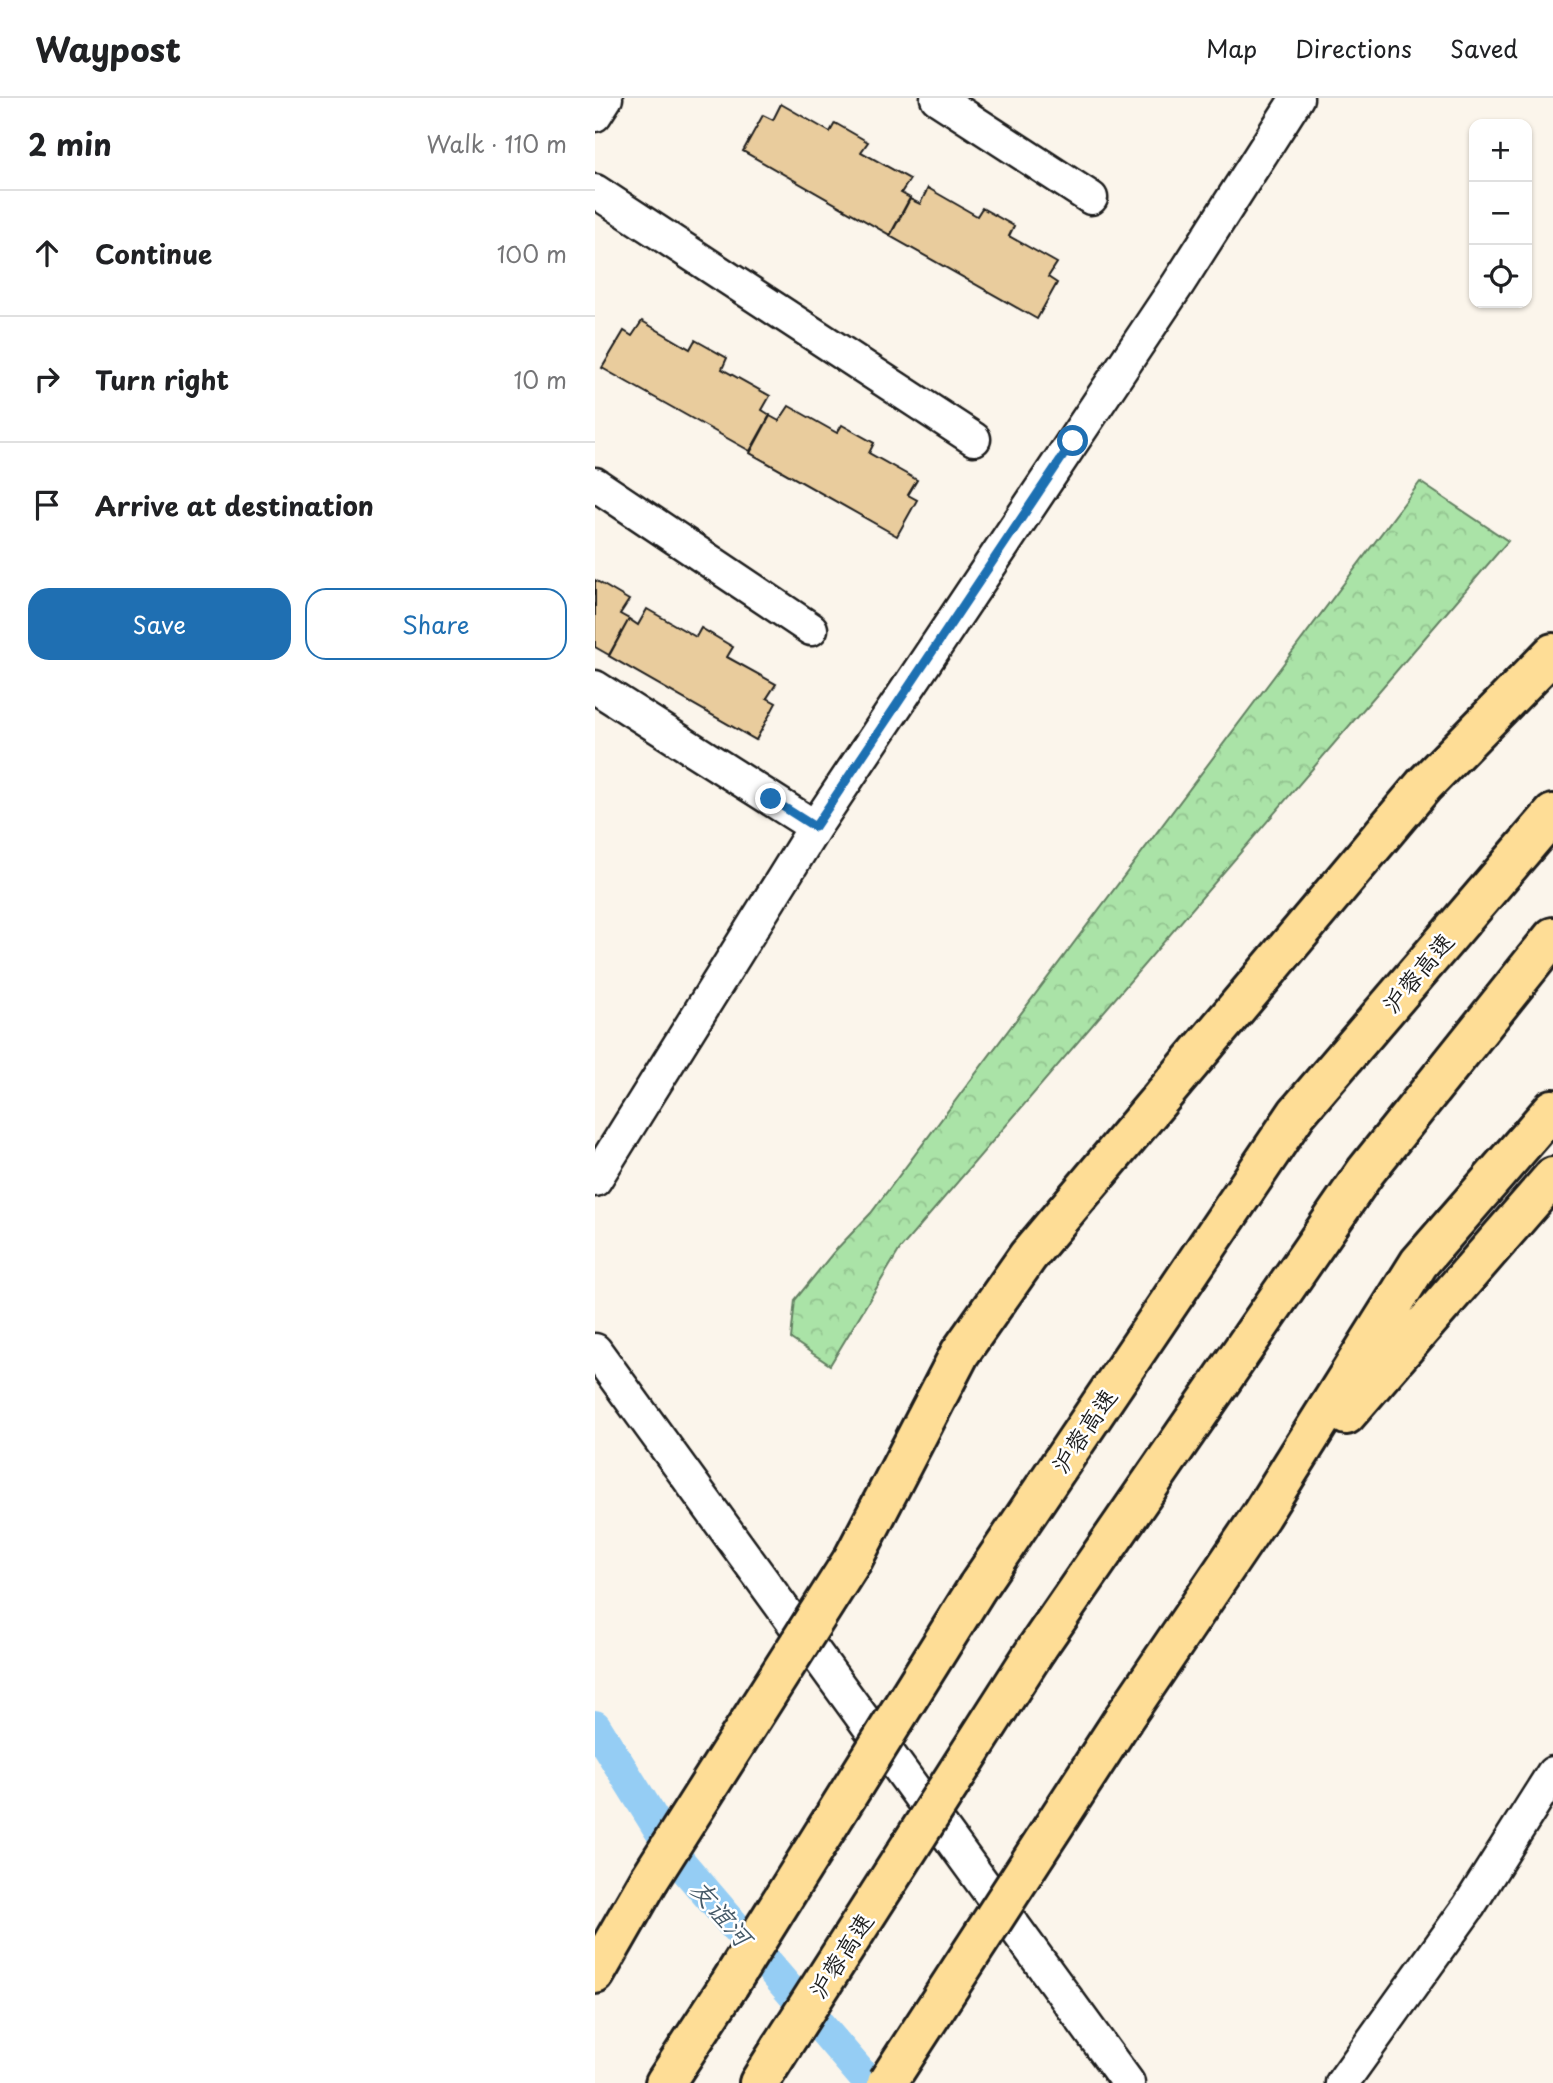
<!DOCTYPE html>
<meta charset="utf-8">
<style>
:root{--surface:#fff;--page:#f2f2f2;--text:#202124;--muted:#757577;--line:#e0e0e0;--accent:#1f6fb2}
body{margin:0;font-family:"Playpen Sans","LXGW WenKai TC",sans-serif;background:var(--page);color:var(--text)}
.controls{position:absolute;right:21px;top:21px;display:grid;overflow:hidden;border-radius:14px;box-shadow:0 2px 5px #0004}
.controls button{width:63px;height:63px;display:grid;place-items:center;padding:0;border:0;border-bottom:2px solid var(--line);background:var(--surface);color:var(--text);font:35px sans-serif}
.stop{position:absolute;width:21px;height:21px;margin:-16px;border:5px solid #1f6fb2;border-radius:50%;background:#fff}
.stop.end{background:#1f6fb2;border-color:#fff;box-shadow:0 2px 7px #0008}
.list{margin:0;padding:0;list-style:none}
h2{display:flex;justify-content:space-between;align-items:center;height:91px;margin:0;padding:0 28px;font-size:30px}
h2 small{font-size:23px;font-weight:400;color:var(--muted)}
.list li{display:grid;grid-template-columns:46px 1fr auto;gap:21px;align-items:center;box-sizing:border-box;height:126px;padding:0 28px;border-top:2px solid var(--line)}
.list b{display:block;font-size:26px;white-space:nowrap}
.list em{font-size:23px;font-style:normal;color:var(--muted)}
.actions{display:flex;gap:14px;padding:21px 28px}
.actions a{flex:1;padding:16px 0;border:2px solid var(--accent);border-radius:21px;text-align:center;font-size:24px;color:var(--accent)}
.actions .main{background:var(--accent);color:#fff}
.icon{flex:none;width:38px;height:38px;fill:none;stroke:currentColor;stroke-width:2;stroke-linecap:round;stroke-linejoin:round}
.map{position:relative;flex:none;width:958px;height:1985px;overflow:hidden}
header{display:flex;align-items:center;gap:42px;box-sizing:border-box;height:98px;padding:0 35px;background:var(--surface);border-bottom:2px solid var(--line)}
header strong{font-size:33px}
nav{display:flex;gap:38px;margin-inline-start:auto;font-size:24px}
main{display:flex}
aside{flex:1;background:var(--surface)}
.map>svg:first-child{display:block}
.forest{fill:url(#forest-crowns);stroke:#638062;stroke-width:2}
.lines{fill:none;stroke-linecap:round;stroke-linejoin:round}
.canal{stroke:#95cdf4;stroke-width:32}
.building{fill:#e9cc9d;stroke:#1c1c1c;stroke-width:2}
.minor-casing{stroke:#1c1c1c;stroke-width:37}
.motorway-casing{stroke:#1c1c1c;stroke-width:44}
.minor{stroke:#fff;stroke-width:32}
.motorway{stroke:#fedd96;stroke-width:38}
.motorway-bridge-casing{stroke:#1c1c1c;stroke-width:44;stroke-linecap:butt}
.motorway-bridge{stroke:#fedd96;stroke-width:38}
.route{stroke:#1f6fb2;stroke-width:9}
.labels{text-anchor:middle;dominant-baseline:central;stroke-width:5;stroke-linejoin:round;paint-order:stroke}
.street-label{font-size:24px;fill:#1c1c1c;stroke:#fff}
.water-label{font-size:26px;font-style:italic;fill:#465a68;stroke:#fff}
</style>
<header>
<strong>Waypost</strong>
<nav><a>Map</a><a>Directions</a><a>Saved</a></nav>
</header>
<main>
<aside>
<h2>2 min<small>Walk · 110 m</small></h2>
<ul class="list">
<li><svg class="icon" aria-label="ahead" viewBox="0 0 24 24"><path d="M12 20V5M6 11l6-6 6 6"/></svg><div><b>Continue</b></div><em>100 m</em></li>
<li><svg class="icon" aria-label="right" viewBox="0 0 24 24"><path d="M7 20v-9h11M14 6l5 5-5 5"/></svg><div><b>Turn right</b></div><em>10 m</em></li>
<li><svg class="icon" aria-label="arrive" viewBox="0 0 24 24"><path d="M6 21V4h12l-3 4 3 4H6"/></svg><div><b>Arrive at destination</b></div></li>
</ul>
<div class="actions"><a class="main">Save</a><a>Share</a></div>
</aside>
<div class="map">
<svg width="958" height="1985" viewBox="0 0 958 1985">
<defs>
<pattern id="forest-crowns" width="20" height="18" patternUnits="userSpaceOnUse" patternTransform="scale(1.75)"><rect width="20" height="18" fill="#aae3a7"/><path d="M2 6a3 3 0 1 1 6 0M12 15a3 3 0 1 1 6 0" fill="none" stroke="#92c28f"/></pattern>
</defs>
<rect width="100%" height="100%" fill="#fbf5eb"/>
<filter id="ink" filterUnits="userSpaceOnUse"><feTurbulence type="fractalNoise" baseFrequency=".0143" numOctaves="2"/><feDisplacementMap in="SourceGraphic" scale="14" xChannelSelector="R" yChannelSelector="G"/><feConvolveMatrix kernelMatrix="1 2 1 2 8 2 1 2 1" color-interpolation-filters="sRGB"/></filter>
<g filter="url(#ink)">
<path class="forest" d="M825,384l88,59 -608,708 -70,116 -39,-26 4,-39 38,-47 38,-40z"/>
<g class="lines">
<path class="canal" d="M0,1628l84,135 190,222"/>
</g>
<path class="building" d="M186,6l49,28 5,-9 33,19 -7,10 49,27 -9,14 9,5 -20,37 -147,-84 20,-36 10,5z
M333,90l49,28 5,-8 32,18 -5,10 48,27 -9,14 9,6 -20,36 -147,-83 20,-37 10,5z
M47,223l48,28 5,-9 32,18 -5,11 48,27 -8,14 8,5 -20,36 -148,-83 22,-37 8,5z
M194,308l48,27 5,-8 32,18 -5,10 48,27 -9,15 9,5 -20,36 -147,-83 20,-37 9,5z
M0,482l34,20 -9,14 9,5 -20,36 -14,-8z
M52,511l49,28 5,-9 32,19 -6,10 49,27 -9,14 9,5 -20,37 -147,-84 20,-37 9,6z"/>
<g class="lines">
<g class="minor-casing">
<path id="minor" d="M342,0l154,100
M0,17l11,-17
M0,93l379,248
M0,386l216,145
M0,589l220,140
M0,1082l220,-353 363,-543 119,-186
M0,1252l533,733
M747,1985l127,-177 84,-133"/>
</g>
<g class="motorway-casing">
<path id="motorway" d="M751,1317l207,-238
M258,1461l107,-206 68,-97 396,-471 129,-132
M383,1488l319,-473 256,-299
M442,1550l329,-477 187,-234
M528,1621l138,-204 158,-252 134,-154
M0,1876l54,-94
M70,1985l64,-98
M164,1985l22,-35"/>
</g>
<use href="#minor" class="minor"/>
<use href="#motorway" class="motorway"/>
<g class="motorway-bridge-casing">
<path id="motorway-bridge" d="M54,1782l204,-321
M134,1887l249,-399
M186,1950l256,-400
M292,1985l236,-364"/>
</g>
<use href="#motorway-bridge" class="motorway-bridge"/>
</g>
</g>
<g class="lines" filter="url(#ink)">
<path class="route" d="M176,701l44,28 258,-386"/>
</g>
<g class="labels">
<g class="street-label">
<text transform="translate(822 874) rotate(-50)">沪蓉高速</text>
<text transform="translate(488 1332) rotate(-56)">沪蓉高速</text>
<text transform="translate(245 1857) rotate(-57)">沪蓉高速</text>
</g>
<g class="water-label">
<text transform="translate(127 1814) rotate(49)">友谊河</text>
</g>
</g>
</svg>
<div class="controls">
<button>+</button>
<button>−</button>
<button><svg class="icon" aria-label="locate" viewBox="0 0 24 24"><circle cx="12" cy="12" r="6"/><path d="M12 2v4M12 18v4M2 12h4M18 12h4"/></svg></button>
</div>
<div class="stop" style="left:478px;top:343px"></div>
<div class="stop end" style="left:176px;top:701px"></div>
</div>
</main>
